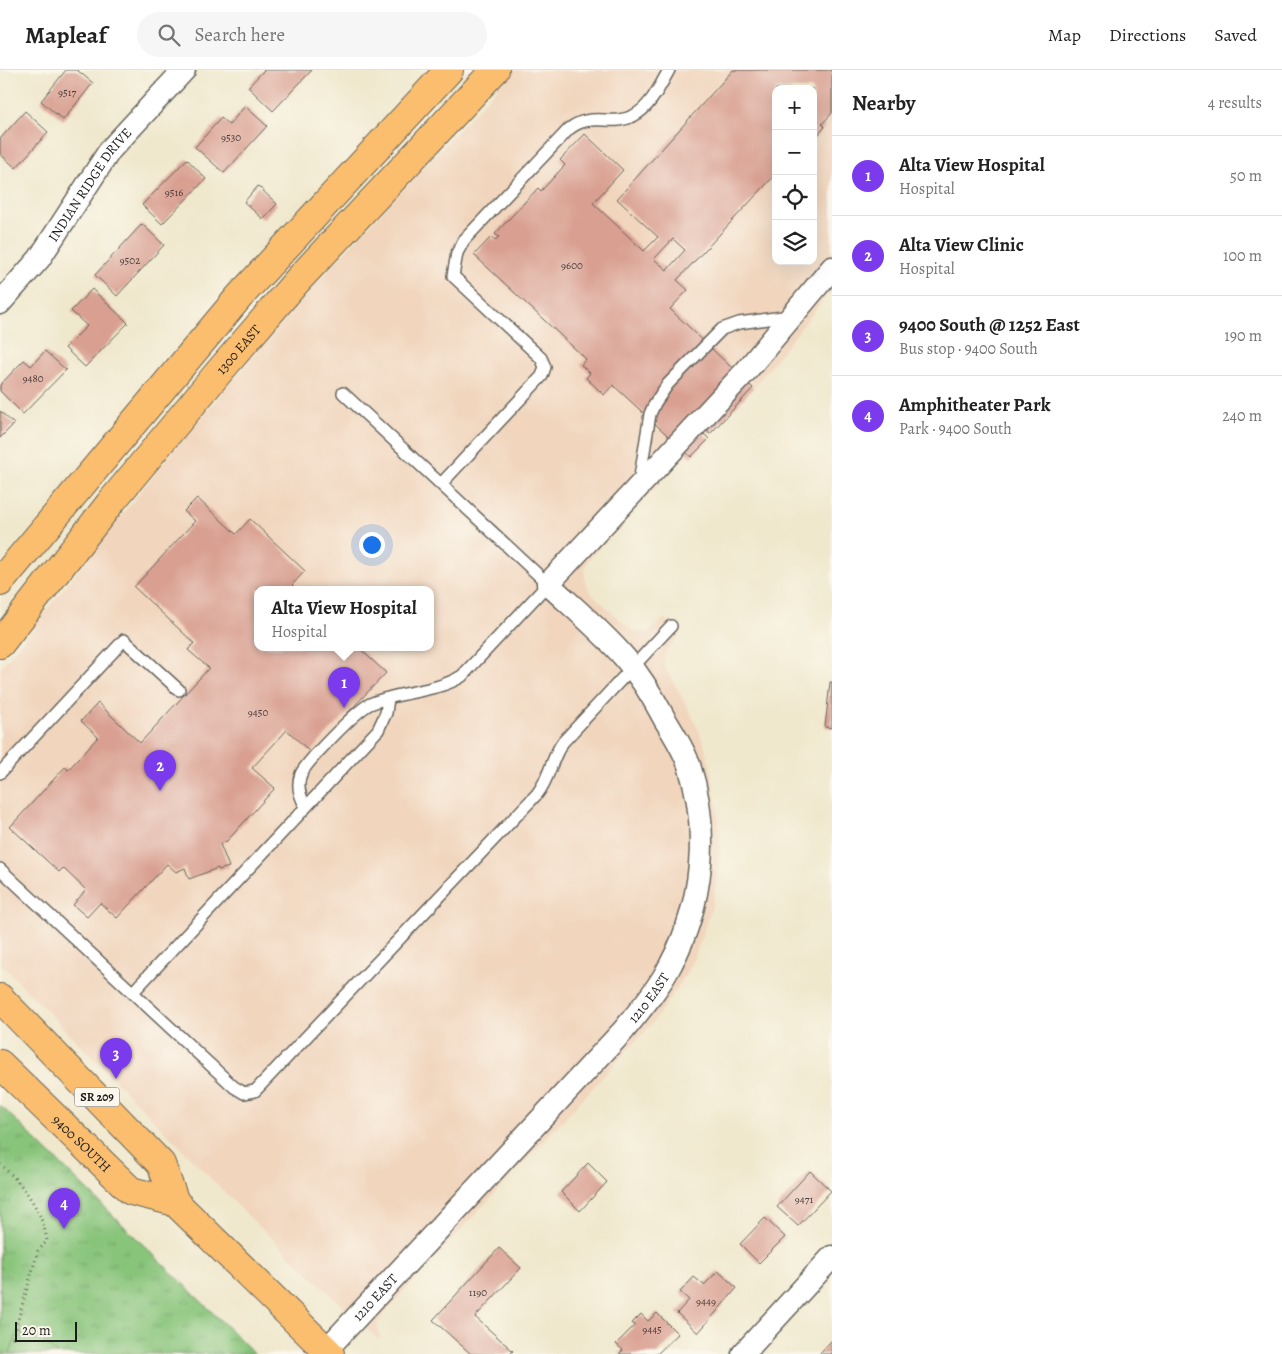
<!DOCTYPE html>
<meta charset="utf-8">
<style>
:root{--surface:#fff;--page:#f6f6f6;--text:#222;--muted:#767676;--line:#e0e0e0;--accent:#7c3aed}
body{margin:0;font-family:Alegreya,serif;background:var(--page);color:var(--text)}
.controls{position:absolute;right:15px;top:15px;display:grid;overflow:hidden;border-radius:10px;box-shadow:0 5px 20px #0002}
.controls button{width:45px;height:45px;display:grid;place-items:center;padding:0;border:0;border-bottom:1px solid var(--line);background:var(--surface);color:var(--text);font:25px sans-serif}
.scale{position:absolute;left:15px;bottom:12px;width:62px;box-sizing:border-box;padding-left:5px;border:2px solid #1c1c1c;border-top:0;font-size:14px;line-height:18px;white-space:nowrap;color:#1c1c1c;-webkit-text-stroke:4px #fbf7ec;paint-order:stroke}
.you{position:absolute;left:371px;top:474px;width:18px;height:18px;margin:-12px;border:4px solid #fff;border-radius:50%;background:#1a73e8;box-shadow:0 0 0 8px #1a73e833}
.badge{display:grid;place-items:center;width:32px;height:32px;border-radius:50%;background:var(--accent);color:#fff;font-size:16px;font-weight:700}
.pin{position:absolute;translate:-50% -41px;filter:drop-shadow(0 1px 2px #0008)}
.pin::after{content:'';position:absolute;top:26px;width:18px;height:15px;background:inherit;clip-path:polygon(0 0,100% 0,50% 100%)}
.popup{position:absolute;left:254px;top:516px;width:180px;height:65px;box-sizing:border-box;display:grid;place-content:center;border-radius:10px;background:var(--surface);filter:drop-shadow(0 1px 4px #0005);font-size:16px;white-space:nowrap;color:var(--muted)}
.popup b{font-size:19px;color:var(--text)}
.popup::after{content:'';position:absolute;left:50%;top:100%;margin-left:-10px;border:10px solid transparent;border-top-color:var(--surface)}
.list{margin:0;padding:0;list-style:none}
h2{display:flex;justify-content:space-between;align-items:center;height:65px;margin:0;padding:0 20px;font-size:21px}
h2 small{font-size:16px;font-weight:400;color:var(--muted)}
.list li{display:grid;grid-template-columns:32px 1fr auto;gap:15px;align-items:center;box-sizing:border-box;height:80px;padding:0 20px;border-top:1px solid var(--line)}
.list b{display:block;font-size:19px;white-space:nowrap}
.list p{margin:0;font-size:16px;white-space:nowrap;color:var(--muted)}
.list em{font-size:16px;font-style:normal;color:var(--muted)}
.icon{flex:none;width:28px;height:28px;fill:none;stroke:currentColor;stroke-width:2;stroke-linecap:round;stroke-linejoin:round}
.map{position:relative;flex:none;width:832px;height:1284px;overflow:hidden}
header{display:flex;align-items:center;gap:30px;box-sizing:border-box;height:70px;padding:0 25px;background:var(--surface);border-bottom:1px solid var(--line)}
header strong{font-size:24px}
nav{display:flex;gap:28px;margin-inline-start:auto;font-size:18px}
.search{width:350px;height:45px;background:var(--page);display:flex;align-items:center;gap:12px;box-sizing:border-box;padding:0 18px;border-radius:28px;color:var(--muted);font-size:19px}
main{display:flex}
aside{flex:1;background:var(--surface)}
.map>svg:first-child{display:block}
.built{fill:#f1d5bd;fill-rule:evenodd}
.park{fill:url(#park-tufts);stroke:#52704b}
.pitch{fill:#88c47a;stroke:#52704b}
.building{fill:#d9a092;fill-rule:evenodd}
.lines{fill:none;stroke-linecap:round;stroke-linejoin:round}
.service-casing{stroke:#66635a;stroke-width:14}
.minor-casing{stroke:#66635a;stroke-width:25}
.primary-casing{stroke:#66635a;stroke-width:30}
.path{stroke:#66635a;stroke-width:3;stroke-dasharray:1 4;stroke-linecap:butt}
.service{stroke:#fff;stroke-width:11}
.minor{stroke:#fff;stroke-width:22}
.primary{stroke:#fbbe6e;stroke-width:28}
.labels{text-anchor:middle;dominant-baseline:central;stroke-width:5;stroke-linejoin:round;paint-order:stroke}
.number-label{font-size:11px;fill:#4b3d3a}
.shield{fill:#fbf7ec;stroke:#5f5e5a;stroke-width:1}
.shield-label{font-size:12px;font-weight:bold;fill:#1c1c1c}
.street-label{font-size:14px;fill:#1c1c1c;stroke:#fbf7ec}
</style>
<header>
<strong>Mapleaf</strong>
<div class="search"><svg class="icon" aria-label="search" viewBox="0 0 24 24"><circle cx="10" cy="10" r="6"/><path d="M15 15l6 6"/></svg>Search here</div>
<nav><a>Map</a><a>Directions</a><a>Saved</a></nav>
</header>
<main>
<div class="map">
<svg width="832" height="1284" viewBox="0 0 832 1284">
<defs>
<pattern id="park-tufts" width="24" height="20" patternUnits="userSpaceOnUse" patternTransform="scale(1.25)"><rect width="24" height="20" fill="#88c47a"/><path d="M3 7l-1-3M5 7V3M7 7l1-3M15 17l-1-3M17 17v-4M19 17l1-3" fill="none" stroke="#75a869"/></pattern>
</defs>
<rect width="100%" height="100%" fill="#fbf7ec"/>
<filter id="ink" filterUnits="userSpaceOnUse"><feTurbulence type="fractalNoise" baseFrequency=".02" numOctaves="2"/><feDisplacementMap in="SourceGraphic" scale="10" xChannelSelector="R" yChannelSelector="G"/><feConvolveMatrix kernelMatrix="1 2 1 2 8 2 1 2 1" color-interpolation-filters="sRGB"/></filter>
<filter id="wash" filterUnits="userSpaceOnUse"><feTurbulence type="fractalNoise" baseFrequency=".0096" numOctaves="4" result="noise"/><feDisplacementMap in="SourceGraphic" scale="20" xChannelSelector="R" yChannelSelector="G"/><feGaussianBlur stdDeviation="1.12" result="paint"/><feColorMatrix in="noise" values="0 0 0 0 0 0 0 0 0 0 0 0 0 0 0 0 0 1.4 0 .05"/><feComposite in="paint" operator="in"/></filter>
<g filter="url(#wash)">
<rect width="100%" height="100%" fill="#f0e8cd"/>
<path class="built" d="M514,0h318v219l-79,99 -43,46 -4,-4 -3,3 6,6 -18,18 -4,-3 -94,100 -8,13v14l5,11 42,39 16,2 16,-15 17,15 -16,19 -2,12 31,55 10,25 7,26 8,53 1,26 -7,55 -18,52 -13,25 -32,45 -267,288 -5,11 2,16 -140,-133 -240,-245v-294l161,-203 91,-109 85,-97zM776,19h37v172h-37zM258,519h172v58h-172z"/>
<path class="park" d="M0,1035l255,249h-255z"/>
<path class="pitch" d="M18,1261l25,10 15,13h-48z"/>
<g id="blocks">
<path class="building" d="M66,0h11l16,13 -30,37 -22,-19z
M264,0h48l-39,41 -25,-24z
M733,0h99v43l-10,11 3,3 -12,13v-51h-37v85l-99,106 11,10 -18,19 83,79 -43,46 -4,-4 -3,3 6,6 -18,18 -78,-72 -9,10 -18,-17 4,-5 -9,-8 5,-6 -112,-104 17,-18 4,3 4,-3 -4,-3 43,-46 3,3 24,-26 -5,-5 25,-26 38,36 -30,33 51,48 14,-14 -41,-38zM673,169l12,11 -18,20 -13,-11z
M245,36l22,20 -43,47 -29,-26 26,-29 8,7z
M25,41l23,21 -32,36 -16,-14v-15z
M187,89l19,20 -44,45 -20,-19z
M258,116l19,18 -14,15 -19,-17z
M142,154l22,21 -47,51 -22,-21z
M92,219l36,34 -43,44 -20,-19 22,-22 -16,-15z
M45,281l21,19 -43,44 -23,-23v-6l24,-25 7,6z
M0,341l14,13 -14,14z
M197,428l39,36 14,-15 55,52 -13,14 4,4h-38v58h100l28,26 -76,79 -23,-22 -35,38 23,20 -48,53 -7,3 9,23 -10,3 -1,-2 -29,11 -4,-11 -9,4 -9,-8 -50,54 -17,-15 -13,14 -14,-12 13,-15 -23,-22 -4,4 -49,-45 55,-60 3,3 30,-33 -17,-16 17,-18 42,40 69,-75 -21,-18 6,-7 -60,-56 61,-66 -11,-10z
M830,612h2v46l-7,-1z
M588,1093l19,19 -27,29 -19,-19z
M810,1101l21,20 -33,35 -21,-19z
M765,1148l20,19 -26,26 -19,-19z
M499,1178l22,20 -46,49 38,34 -3,3h-39l-38,-34z
M718,1201l19,17 -39,45 -21,-20 12,-13 -9,-8 14,-15 10,8z
M657,1243l21,21 -21,20h-38l4,-4 -7,-6 19,-19 -3,-2 9,-9 7,7z
M832,1270v14h-13z"/>
</g>
</g>
<g filter="url(#ink)">
<use href="#blocks" fill-opacity="0" stroke="#66635a" stroke-width="1"/>
<g class="lines">
<g class="service-casing">
<path id="service" d="M639,413l11,-69 5,-11 13,-19 54,-55 17,-6 51,-7
M441,414l101,-108 3,-9 -4,-9 -88,-82 4,-23 7,-13 105,-111c22,-18 42,-2 64,-13 17,-8 27,-30 36,-46
M0,703l124,-133 55,50
M306,737c-6,-10 -10,-21 -5,-33 6,-13 56,-64 69,-70 29,-13 65,-11 92,-28l86,-92 -205,-191
M0,799l234,218 10,6 11,-2 282,-297c13,-16 14,-36 26,-52l108,-116
M133,922l245,-262 8,-17 2,-15"/>
</g>
<g class="minor-casing">
<g id="minor">
<path id="s1" d="M0,233l39,-44 71,-109 74,-80"/>
<path id="s2" d="M326,1280l297,-319c17,-21 36,-43 48,-67 32,-60 39,-135 18,-199 -6,-17 -16,-32 -25,-47 -11,-21 -24,-42 -39,-60 -23,-27 -51,-50 -77,-74l198,-213 86,-103"/>
<path d="M743,1284l89,-97"/>
</g>
</g>
<g class="primary-casing">
<g id="primary">
<path d="M0,512l239,-285 210,-227"/>
<path id="s3" d="M0,574l111,-142 107,-129 79,-92 198,-211"/>
<path d="M0,928l161,166 14,38 155,152"/>
<path id="s4" d="M0,994l131,127 44,11"/>
</g>
</g>
<path class="path" d="M0,1094c23,20 43,47 47,77l-9,10 -25,86h2"/>
<use href="#service" class="service"/>
<use href="#minor" class="minor"/>
<use href="#primary" class="primary"/>
</g>
</g>
<g class="labels">
<g class="number-label">
<text x="67" y="22">9517</text>
<text x="231" y="67">9530</text>
<text x="174" y="122">9516</text>
<text x="130" y="190">9502</text>
<text x="572" y="195">9600</text>
<text x="33" y="308">9480</text>
<text x="258" y="642">9450</text>
<text x="804" y="1129">9471</text>
<text x="478" y="1222">1190</text>
<text x="706" y="1231">9449</text>
<text x="652" y="1259">9445</text>
</g>
<rect class="shield" x="74.5" y="1017.5" width="45" height="19" rx="4"/>
<g class="shield-label">
<text x="97" y="1027">SR 209</text>
</g>
<g class="street-label">
<text stroke="none"><textPath href="#s1" startOffset="149">INDIAN RIDGE DRIVE</textPath></text>
<text stroke="none"><textPath href="#s3" startOffset="379">1300 EAST</textPath></text>
<text stroke="none"><textPath href="#s2" startOffset="478">1210 EAST</textPath></text>
<text stroke="none"><textPath href="#s4" startOffset="114">9400 SOUTH</textPath></text>
<text stroke="none"><textPath href="#s2" startOffset="72">1210 EAST</textPath></text>
</g>
</g>
</svg>
<div class="controls">
<button>+</button>
<button>−</button>
<button><svg class="icon" aria-label="locate" viewBox="0 0 24 24"><circle cx="12" cy="12" r="6"/><path d="M12 2v4M12 18v4M2 12h4M18 12h4"/></svg></button>
<button><svg class="icon" aria-label="layers" viewBox="0 0 24 24"><path d="M12 4l9 5-9 5-9-5zM3 14l9 5 9-5"/></svg></button>
</div>
<div class="scale">20 m</div>
<div class="you"></div>
<div class="pin badge" style="left:344px;top:638px">1</div>
<div class="popup"><b>Alta View Hospital</b>Hospital</div>
<div class="pin badge" style="left:160px;top:721px">2</div>
<div class="pin badge" style="left:116px;top:1009px">3</div>
<div class="pin badge" style="left:64px;top:1159px">4</div>
</div>
<aside>
<h2>Nearby<small>4 results</small></h2>
<ul class="list">
<li><span class="badge">1</span><div><b>Alta View Hospital</b><p>Hospital</p></div><em>50 m</em></li>
<li><span class="badge">2</span><div><b>Alta View Clinic</b><p>Hospital</p></div><em>100 m</em></li>
<li><span class="badge">3</span><div><b>9400 South @ 1252 East</b><p>Bus stop · 9400 South</p></div><em>190 m</em></li>
<li><span class="badge">4</span><div><b>Amphitheater Park</b><p>Park · 9400 South</p></div><em>240 m</em></li>
</ul>
</aside>
</main>
